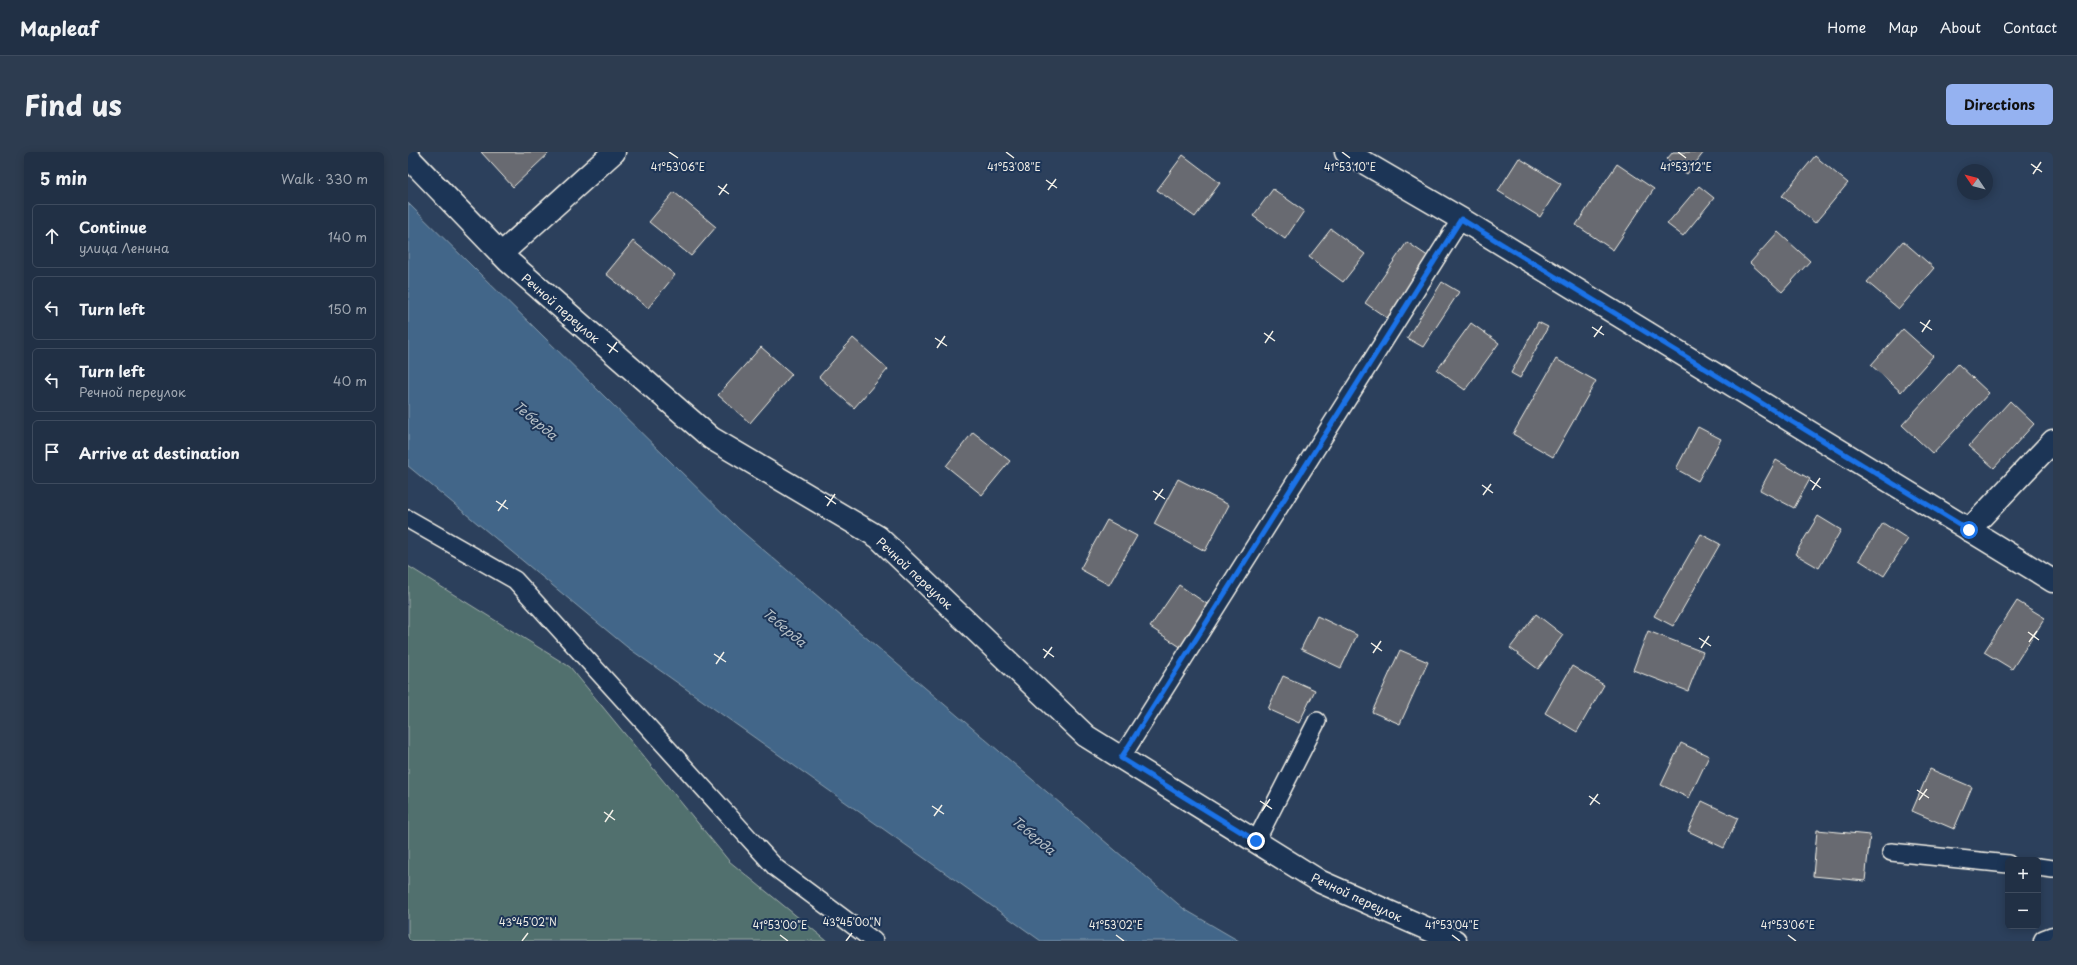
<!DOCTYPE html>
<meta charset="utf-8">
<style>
:root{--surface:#213045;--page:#2d3c50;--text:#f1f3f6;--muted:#a2a9b3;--line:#3e4b5e;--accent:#95b2f1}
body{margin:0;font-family:"Playpen Sans",sans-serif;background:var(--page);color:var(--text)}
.controls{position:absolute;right:12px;bottom:12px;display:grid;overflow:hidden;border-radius:6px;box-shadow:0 2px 10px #0003}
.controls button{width:36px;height:36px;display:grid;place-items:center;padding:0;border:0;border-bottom:1px solid var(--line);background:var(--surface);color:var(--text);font:20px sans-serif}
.compass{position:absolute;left:1549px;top:12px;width:36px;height:36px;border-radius:50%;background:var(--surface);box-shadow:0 2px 10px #0003;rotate:305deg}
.stop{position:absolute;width:12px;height:12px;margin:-9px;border:3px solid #1a73e8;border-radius:50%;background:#fff}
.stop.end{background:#1a73e8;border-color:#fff;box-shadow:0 1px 4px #0008}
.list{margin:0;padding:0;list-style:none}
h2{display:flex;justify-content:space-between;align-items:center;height:52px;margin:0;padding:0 16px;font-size:17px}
h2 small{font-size:13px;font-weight:400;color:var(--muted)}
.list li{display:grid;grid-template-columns:26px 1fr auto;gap:12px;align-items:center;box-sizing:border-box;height:64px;margin:0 8px 8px;padding:0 8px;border:1px solid var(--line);border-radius:6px}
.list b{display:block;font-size:15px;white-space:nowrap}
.list p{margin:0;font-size:13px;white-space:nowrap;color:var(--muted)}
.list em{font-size:13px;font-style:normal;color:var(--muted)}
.icon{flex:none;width:22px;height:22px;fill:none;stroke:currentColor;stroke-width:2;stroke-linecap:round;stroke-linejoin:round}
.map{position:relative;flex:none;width:1645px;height:789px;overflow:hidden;border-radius:6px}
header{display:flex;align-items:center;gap:24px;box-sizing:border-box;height:56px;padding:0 20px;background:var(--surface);border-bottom:1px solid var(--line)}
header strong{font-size:19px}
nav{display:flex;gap:22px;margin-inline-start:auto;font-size:14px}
.intro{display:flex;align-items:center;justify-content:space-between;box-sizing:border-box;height:96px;padding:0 24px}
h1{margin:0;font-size:28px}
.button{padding:10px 18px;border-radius:6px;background:var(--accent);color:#111;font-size:14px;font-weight:700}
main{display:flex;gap:24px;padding:0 24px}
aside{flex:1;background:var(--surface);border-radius:6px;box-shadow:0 2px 10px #0003}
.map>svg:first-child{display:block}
.green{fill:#516f6e;stroke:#a2b0ab}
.water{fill:#426689;stroke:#899eaf}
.building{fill:#686b71;stroke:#f4f1e8}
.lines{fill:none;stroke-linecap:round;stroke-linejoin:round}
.lane-casing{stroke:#f4f1e8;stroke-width:20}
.street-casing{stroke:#f4f1e8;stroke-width:25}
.secondary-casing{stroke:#f4f1e8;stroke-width:25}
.lane{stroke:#1d3557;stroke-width:17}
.street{stroke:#1d3557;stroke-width:22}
.secondary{stroke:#1d3557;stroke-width:22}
.route{stroke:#1a73e8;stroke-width:5}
.ticks{fill:none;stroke:#f4f1e8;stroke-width:1.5}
.labels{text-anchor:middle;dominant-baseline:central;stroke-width:4;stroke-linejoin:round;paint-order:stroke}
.street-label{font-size:12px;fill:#f4f1e8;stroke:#1d3557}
.water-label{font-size:13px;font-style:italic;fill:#b6c0c7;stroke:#1d3557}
.ticks-label{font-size:10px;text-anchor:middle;fill:#f4f1e8;stroke:#1d3557;stroke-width:4;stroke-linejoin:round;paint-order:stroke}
</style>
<header>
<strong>Mapleaf</strong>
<nav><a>Home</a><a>Map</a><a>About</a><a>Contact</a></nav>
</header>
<div class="intro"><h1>Find us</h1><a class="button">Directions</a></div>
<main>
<aside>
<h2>5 min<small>Walk · 330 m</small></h2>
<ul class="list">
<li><svg class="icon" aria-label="ahead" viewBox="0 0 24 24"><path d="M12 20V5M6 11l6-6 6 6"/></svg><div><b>Continue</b><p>улица Ленина</p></div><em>140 m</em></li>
<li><svg class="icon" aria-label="left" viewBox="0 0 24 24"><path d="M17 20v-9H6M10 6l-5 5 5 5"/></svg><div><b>Turn left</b></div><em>150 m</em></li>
<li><svg class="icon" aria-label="left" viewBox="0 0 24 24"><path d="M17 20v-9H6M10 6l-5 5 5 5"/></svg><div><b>Turn left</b><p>Речной переулок</p></div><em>40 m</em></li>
<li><svg class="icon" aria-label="arrive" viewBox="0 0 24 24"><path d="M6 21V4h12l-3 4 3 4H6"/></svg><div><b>Arrive at destination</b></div></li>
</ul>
</aside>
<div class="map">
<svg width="1645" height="789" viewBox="0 0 1645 789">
<rect width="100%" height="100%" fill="#2c405c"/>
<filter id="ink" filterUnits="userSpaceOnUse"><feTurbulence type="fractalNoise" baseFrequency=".025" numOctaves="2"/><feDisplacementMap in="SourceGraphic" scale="8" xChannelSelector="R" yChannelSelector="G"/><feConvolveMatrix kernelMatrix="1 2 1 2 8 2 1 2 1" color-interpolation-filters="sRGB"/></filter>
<g filter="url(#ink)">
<path class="green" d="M0,414l162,101 159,194 98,80h-419z"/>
<path class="water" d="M0,51l331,326 445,380 55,32h-198l-414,-294 -219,-181z"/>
<path class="building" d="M73,0h69l-37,35z
M1265,0h31l-17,22 -20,-15z
M775,3l37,28 -25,34 -38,-27z
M1407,4l33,27 -33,40 -33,-27z
M1111,6l42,26 -21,33 -42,-26z
M1209,12l37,25 -41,61 -37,-25z
M1291,34l15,12 -31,38 -16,-12z
M865,37l31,22 -19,28 -32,-23z
M266,40l42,35 -25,29 -42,-34z
M923,77l34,25 -22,28 -34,-25z
M1370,80l32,29 -28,31 -32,-29z
M225,89l42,34 -27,33 -42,-34z
M1495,89l31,27 -35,41 -32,-27z
M999,90l22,15 -42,61 -22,-15z
M1034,130l17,10 -36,55 -16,-9z
M1130,170l10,5 -28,51 -9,-5z
M1063,171l28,20 -34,47 -28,-20z
M1495,177l30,27 -32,36 -30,-27z
M445,186l35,31 -34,39 -35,-31z
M353,195l31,27 -42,49 -32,-28z
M1148,207l40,22 -43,76 -40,-23z
M1550,212l31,29 -56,61 -31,-29z
M1602,249l24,23 -40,44 -25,-22z
M1290,275l23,12 -23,42 -22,-12z
M565,280l37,29 -28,34 -36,-29z
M1368,308l34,19 -16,29 -34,-18z
M770,327l51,26 -24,46 -51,-27z
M1410,364l23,14 -22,38 -24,-14z
M699,368l30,16 -28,49 -29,-16z
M1475,371l25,16 -24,37 -25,-16z
M1293,382l19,10 -47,82 -19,-10z
M771,433l31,21 -28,42 -32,-21z
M1609,449l28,17 -33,51 -28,-17z
M1128,462l27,21 -25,34 -28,-21z
M909,464l40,19 -16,33 -40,-19z
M1240,479l55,21 -15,39 -55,-21z
M992,498l28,12 -28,62 -28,-12z
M1164,514l32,19 -27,47 -32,-19z
M875,524l32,14 -16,33 -31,-14z
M1273,591l28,13 -20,42 -28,-13z
M1522,617l42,18 -18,42 -42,-18z
M1294,649l36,17 -14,30 -36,-17z
M1409,678l53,5 -5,46 -52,-5z"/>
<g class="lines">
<g class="lane-casing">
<path id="lane" d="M0,367l107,61 261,288 98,73
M713,606l340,-539
M848,689l61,-120
M1483,700l117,12
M1630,715l15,2"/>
</g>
<g class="street-casing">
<path id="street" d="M0,5l100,104 203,177 167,99 208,199 235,146 134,59
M93,102l113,-102
M1561,378l84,-89
M1637,789l8,-3"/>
</g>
<g class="secondary-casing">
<path id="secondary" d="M938,0l115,67 592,362"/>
</g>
<use href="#lane" class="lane"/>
<use href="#street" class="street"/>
<use href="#secondary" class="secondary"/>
</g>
</g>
<g class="lines" filter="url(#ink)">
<path class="route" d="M848,689l-135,-83 340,-539 508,311"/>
</g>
<path class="ticks" d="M261,0l9,6M598,0l8,6M934,0l8,6M1270,0l8,6M1623,12l11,8M1625,22l8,-12M638,28l11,8M310,34l11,8M640,38l8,-11M311,43l8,-11M1512,170l12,8M1184,175l12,8M1514,180l8,-12M856,181l11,8M1186,185l8,-11M527,186l12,8M857,191l8,-12M199,192l11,8M529,196l8,-12M201,201l8,-11M1402,328l11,8M1074,333l11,8M1404,338l8,-12M745,339l12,8M1075,343l8,-11M417,344l11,8M747,348l8,-11M88,349l12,8M419,354l8,-12M90,359l8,-11M1620,480l11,8M1291,486l12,8M1621,490l8,-11M963,491l11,8M1293,496l8,-12M635,497l11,8M965,501l8,-12M306,502l12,8M636,506l8,-11M308,512l8,-12M1509,638l12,8M1181,644l11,8M1511,648l8,-11M852,649l12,8M1182,653l8,-11M524,654l12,8M854,659l8,-12M196,660l11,8M526,664l8,-11M197,670l8,-12M372,783l8,6M708,783l8,6M1044,783l8,6M1380,783l8,6M114,789l6,-8M438,789l6,-8"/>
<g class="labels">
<g class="street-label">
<text transform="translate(153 156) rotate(41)">Речной переулок</text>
<text transform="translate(507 421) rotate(43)">Речной переулок</text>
<text transform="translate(949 745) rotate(25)">Речной переулок</text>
</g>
<g class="water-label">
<text transform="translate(128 268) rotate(40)">Теберда</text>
<text transform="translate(377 475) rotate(40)">Теберда</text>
<text transform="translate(626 683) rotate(40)">Теберда</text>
</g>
</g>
<g class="ticks-label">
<text x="1278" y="19">41°53'12"E</text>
<text x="270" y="19">41°53'06"E</text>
<text x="942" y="19">41°53'10"E</text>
<text x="606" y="19">41°53'08"E</text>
<text x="120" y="774">43°45'02"N</text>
<text x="444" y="774">43°45'00"N</text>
<text x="372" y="777">41°53'00"E</text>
<text x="708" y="777">41°53'02"E</text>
<text x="1044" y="777">41°53'04"E</text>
<text x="1380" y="777">41°53'06"E</text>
</g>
</svg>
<div class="controls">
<button>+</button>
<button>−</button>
</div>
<svg class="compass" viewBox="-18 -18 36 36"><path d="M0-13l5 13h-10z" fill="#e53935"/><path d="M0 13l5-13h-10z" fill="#a2a9b3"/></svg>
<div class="stop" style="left:1561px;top:378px"></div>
<div class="stop end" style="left:848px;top:689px"></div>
</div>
</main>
